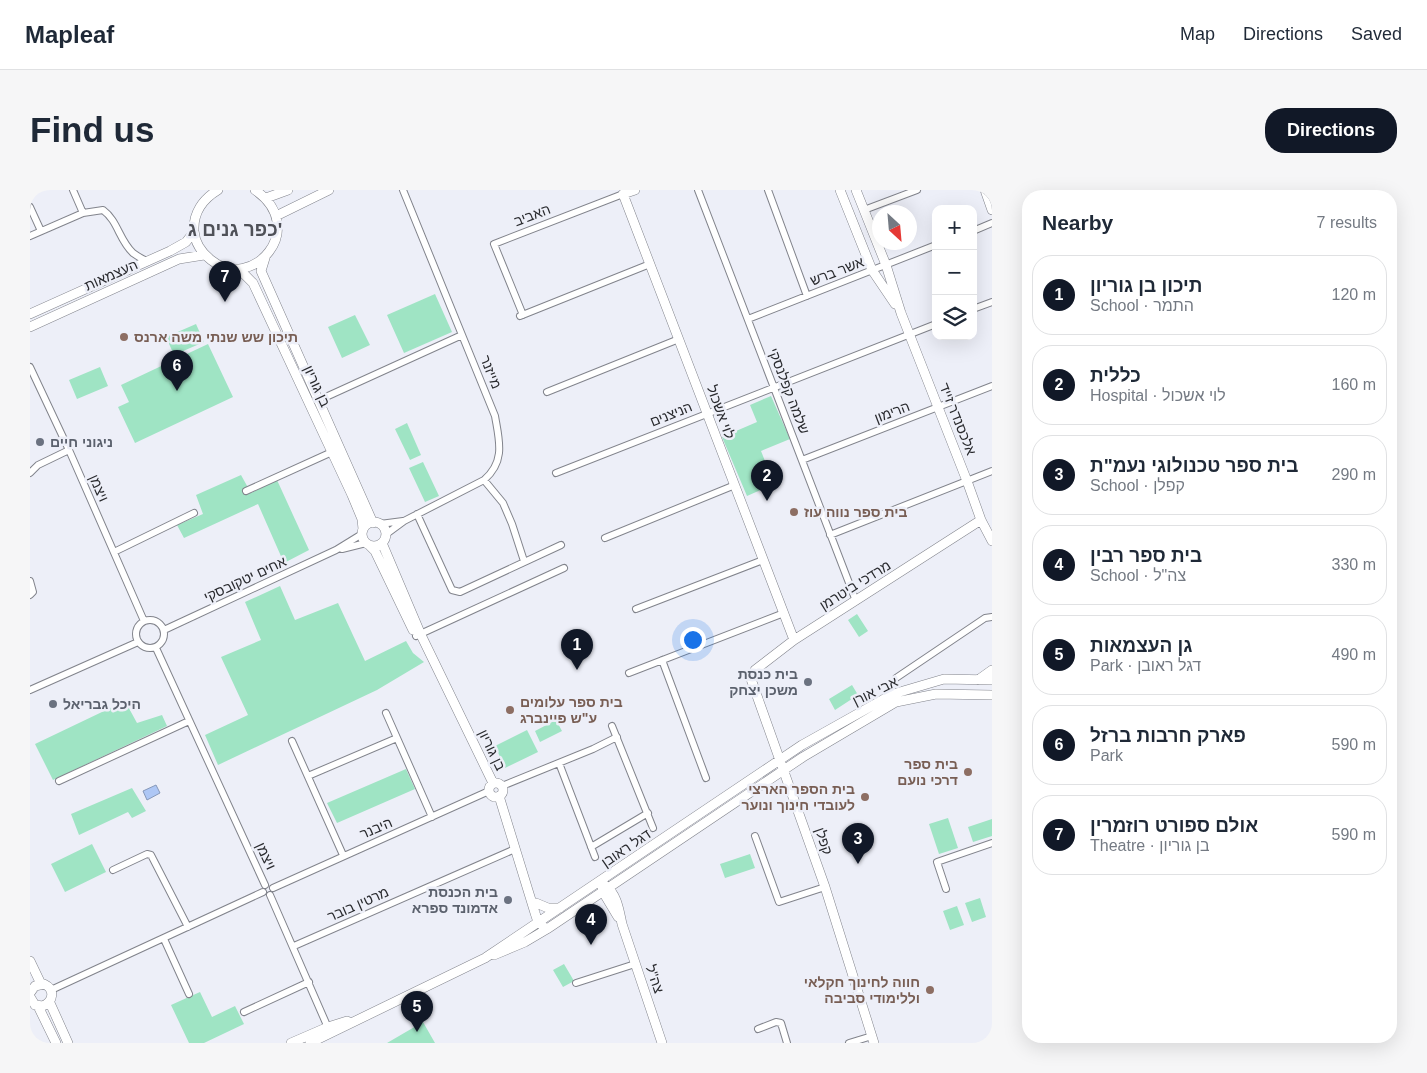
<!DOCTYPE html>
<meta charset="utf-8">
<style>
:root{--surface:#fff;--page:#f6f6f7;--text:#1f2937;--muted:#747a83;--line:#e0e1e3;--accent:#111827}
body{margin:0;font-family:Arial,"Noto Sans Hebrew",sans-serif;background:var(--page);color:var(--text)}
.controls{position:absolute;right:15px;top:15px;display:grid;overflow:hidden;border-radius:10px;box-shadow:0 5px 20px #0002}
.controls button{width:45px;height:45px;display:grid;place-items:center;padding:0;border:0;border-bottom:1px solid var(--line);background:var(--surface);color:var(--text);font:25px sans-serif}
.compass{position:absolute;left:842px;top:15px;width:45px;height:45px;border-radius:50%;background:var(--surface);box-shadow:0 5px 20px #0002;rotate:154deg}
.you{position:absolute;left:662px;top:449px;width:18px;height:18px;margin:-12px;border:4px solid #fff;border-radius:50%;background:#1a73e8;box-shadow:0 0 0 8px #1a73e833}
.badge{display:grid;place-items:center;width:32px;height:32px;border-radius:50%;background:var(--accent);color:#fff;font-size:16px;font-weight:700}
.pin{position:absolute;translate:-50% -41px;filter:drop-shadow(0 1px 2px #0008)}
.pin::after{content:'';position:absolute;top:26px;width:18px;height:15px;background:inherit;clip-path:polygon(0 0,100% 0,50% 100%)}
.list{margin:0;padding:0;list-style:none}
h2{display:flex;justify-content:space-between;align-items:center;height:65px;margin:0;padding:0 20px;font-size:21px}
h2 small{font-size:16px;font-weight:400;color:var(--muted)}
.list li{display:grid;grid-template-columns:32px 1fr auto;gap:15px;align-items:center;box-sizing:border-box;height:80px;margin:0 10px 10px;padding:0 10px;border:1px solid var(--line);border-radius:20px}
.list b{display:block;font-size:19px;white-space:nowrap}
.list p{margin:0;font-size:16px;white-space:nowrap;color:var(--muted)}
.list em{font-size:16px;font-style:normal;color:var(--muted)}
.icon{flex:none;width:28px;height:28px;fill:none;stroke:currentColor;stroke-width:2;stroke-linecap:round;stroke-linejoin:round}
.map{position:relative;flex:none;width:962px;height:853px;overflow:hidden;border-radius:20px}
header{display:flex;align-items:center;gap:30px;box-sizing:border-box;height:70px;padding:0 25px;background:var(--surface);border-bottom:1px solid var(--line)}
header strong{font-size:24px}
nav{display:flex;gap:28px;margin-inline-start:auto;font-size:18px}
.intro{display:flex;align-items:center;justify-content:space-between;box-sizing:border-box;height:120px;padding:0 30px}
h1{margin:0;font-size:35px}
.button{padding:12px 22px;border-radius:20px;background:var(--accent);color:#fff;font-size:18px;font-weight:700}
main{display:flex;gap:30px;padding:0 30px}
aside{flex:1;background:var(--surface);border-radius:20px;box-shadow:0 5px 20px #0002}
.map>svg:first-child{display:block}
.green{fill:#9fe4c4}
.water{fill:#aec7f5;stroke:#8698b9}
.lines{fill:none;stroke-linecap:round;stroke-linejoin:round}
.street-casing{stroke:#82848c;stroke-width:8}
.secondary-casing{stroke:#82848c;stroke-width:10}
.street{stroke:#fff;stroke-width:6}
.secondary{stroke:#fff;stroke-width:9}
.education-dot{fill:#8d6e63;stroke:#edeff8;stroke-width:2}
.worship-dot{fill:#6b7280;stroke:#edeff8;stroke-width:2}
.labels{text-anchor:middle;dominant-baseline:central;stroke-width:5;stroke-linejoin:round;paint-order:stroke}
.street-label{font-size:14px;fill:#292a2e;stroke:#edeff8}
.education-label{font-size:14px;font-weight:bold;fill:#785e54;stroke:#edeff8;text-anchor:start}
.worship-label{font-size:14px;font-weight:bold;fill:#5b616d;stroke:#edeff8;text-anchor:start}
.district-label{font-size:19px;font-weight:bold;fill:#4f5158;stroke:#edeff8}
</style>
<header>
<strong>Mapleaf</strong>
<nav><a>Map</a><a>Directions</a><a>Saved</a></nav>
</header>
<div class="intro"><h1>Find us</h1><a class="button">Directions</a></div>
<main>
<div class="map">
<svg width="962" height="853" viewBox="0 0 962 853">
<rect width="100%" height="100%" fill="#edeff8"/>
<path class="green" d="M405,104l17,38 -48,21 -17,-38z
M325,125l15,30 -28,13 -14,-31z
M166,134l8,18 -30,13 -8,-18z
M178,154l25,53 -98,46 -17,-36 11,-5 -8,-17z
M70,177l8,19 -31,13 -8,-19z
M741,206l19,43 -29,12 13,33 -27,12 -25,-59 35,-15 -7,-17z
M377,233l14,32 -11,5 -15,-31z
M393,272l16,34 -14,6 -16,-34z
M211,285l10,18 26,-13 32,70 -25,13 -26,-59 -74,34 -7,-13 26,-11 -7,-19z
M250,396l15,34 43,-17 27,58 41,-20 7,12 11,9 -47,28 -159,75 -13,-30 43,-20 -27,-58 40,-17 -16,-38z
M827,424l11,17 -9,6 -11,-17z
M822,495l6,10 -23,15 -6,-11z
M95,511l12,22 25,-8 5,11 -114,54 -18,-36z
M526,530l6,11 -22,11 -5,-11z
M497,540l11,22 -33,16 -10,-22z
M376,579l9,20 -78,34 -10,-20z
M102,598l14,23 -14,7 -4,-6 -49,23 -8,-21z
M918,628l10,30 -19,6 -10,-30z
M962,629v17l-19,6 -5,-15z
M62,654l14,28 -41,20 -14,-28z
M720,664l5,14 -30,10 -5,-14z
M950,708l6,19 -14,5 -7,-19z
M927,716l7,19 -14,5 -7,-19z
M534,774l10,17 -11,6 -10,-17z
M170,802l12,25 23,-11 9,18 -40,19h-15l-18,-38z
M393,832l12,21h-48z"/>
<path class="water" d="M126,595l4,8 -13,7 -4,-9z"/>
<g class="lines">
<g class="street-casing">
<path id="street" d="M43,0l10,23
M668,0l158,411
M738,0l39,106
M0,17l11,24
M834,20l53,-20
M943,41l19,-8
M0,46l53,-23 20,-3c15,11 16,30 30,43 4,3 9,6 14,8
M943,119l19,-7
M493,125l-29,-71 129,-50
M490,126l130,-52
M718,129l188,-74
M0,177l39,83 75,171
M517,202l132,-53
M298,206l134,-61
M772,270l190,-74
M0,283l8,-8 31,-15
M526,283l380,-149
M454,290l19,23 9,21 12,37
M216,301l86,-39
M387,324l35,76 8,2 101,-47
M350,334l23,-3
M355,345l19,-14 80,-41c22,-19 15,-40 11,-64l-92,-226
M800,345l162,-64
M575,348l130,-53
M312,359l24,-6
M84,362l80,-39
M0,391l3,11 -3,3
M606,419l127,-49
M106 444a14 14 0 1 1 28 0a14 14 0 1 1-28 0Z
M134,440l172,-80 26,-16
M386,446l148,-68
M126,458l109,237
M632,470l44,118
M599,483l155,-60
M866,488l89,-60 7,-1
M0,500l108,-48
M356,523l46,104
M582,536l41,102
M262,551l51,114
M529,573l36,94
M278,586l89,-38
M29,591l130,-60
M472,596l91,-37 24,-12
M725,646l24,66 46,-15
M561,657l57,-34
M83,680l34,-16 4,1 37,72
M243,698l216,-97
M916,699l-9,-27 55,-19
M240,705l59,135
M134,749l25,55
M264,756l221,-97
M546,793l59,-19
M21,800l212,-98
M214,822l65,-30
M728,839l18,-7 5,1 6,20
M819,853l23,-7"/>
</g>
<g class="secondary-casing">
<path id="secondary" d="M188,0c-15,9 -25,23 -24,41 1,12 8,22 17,29 41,33 99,-32 44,-70
M605,0l-12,4 171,446
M810,0l32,80 23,34
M826,0l30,75 15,48 66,168 14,39 11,21
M955,0l7,20
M236,8l22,-8
M246,26l53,-26
M235,68l-4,13 112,252
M199,79l13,3 11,11 99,212 10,24 1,10
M0,124l140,-63 16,-9 8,-10
M0,137l149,-68 25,-4
M332 344a12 12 0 1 1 24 0a12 12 0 1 1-24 0Z
M352,353l39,92 72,148
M339,355l6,6 38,79
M948,490l14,-10
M459 600a7 7 0 1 1 14 0a7 7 0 1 1-14 0Z
M469,606l36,117 3,9 5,4
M575,695c12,9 14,25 17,39l40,119
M572,697l1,5 15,25
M506,713l12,5h12
M464,765l31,-13 22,-13 256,-172 93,-55 40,-8 56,1
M0,771l11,23
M0,803l5,-7 9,-2c11,5 10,17 -1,22l-8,-1 -5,-8
M20,813l18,40
M8,816l18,37
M261,853l37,-16 19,-6
M280,853l175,-85 317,-213 91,-51 51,-15 48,1
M844,853l-49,-156 -74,-208 4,-9 39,-30 187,-120"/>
</g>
<use href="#street" class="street"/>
<use href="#secondary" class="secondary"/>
</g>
<g class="education-dot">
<circle cx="94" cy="147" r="5"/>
<circle cx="764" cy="322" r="5"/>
<circle cx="480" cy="520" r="5"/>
<circle cx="938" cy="582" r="5"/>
<circle cx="835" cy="607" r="5"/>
<circle cx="900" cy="800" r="5"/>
</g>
<g class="worship-dot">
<circle cx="10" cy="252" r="5"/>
<circle cx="778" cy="492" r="5"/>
<circle cx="23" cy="514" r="5"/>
<circle cx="478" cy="710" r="5"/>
</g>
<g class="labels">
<g class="street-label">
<text transform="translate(502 25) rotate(-21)">האביב</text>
<text transform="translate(807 81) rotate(-21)">אשר ברש</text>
<text transform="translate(81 85) rotate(-24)">העצמאות</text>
<text transform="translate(461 182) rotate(68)">מייזנר</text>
<text transform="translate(287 196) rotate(65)">בן גוריון</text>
<text transform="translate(759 201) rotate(69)">שלמה קפלנסקי</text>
<text transform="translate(691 222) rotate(70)">לוי אשכול</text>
<text transform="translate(862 222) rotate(-21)">הרימון</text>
<text transform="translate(641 224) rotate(-22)">הניצנים</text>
<text transform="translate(928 229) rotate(68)">אלכסנדר זייד</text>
<text transform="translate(69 298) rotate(66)">ויצמן</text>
<text transform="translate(215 389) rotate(-25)">אחים יטקובסקי</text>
<text transform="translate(825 395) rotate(-32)">מרדכי ביטרמן</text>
<text transform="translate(845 501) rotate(-26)">אבי אורן</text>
<text transform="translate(462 560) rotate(64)">בן גוריון</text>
<text transform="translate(346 638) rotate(-23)">היבנר</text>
<text transform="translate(794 651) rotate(71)">קפלן</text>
<text transform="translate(596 658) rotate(-34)">דגל ראובן</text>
<text transform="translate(236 666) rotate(65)">ויצמן</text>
<text transform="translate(328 714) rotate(-24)">מרטין בובר</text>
<text transform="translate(625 789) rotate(71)">צה"ל</text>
</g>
<g class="education-label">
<text x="104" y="147">תיכון שש שנתי משה ארנס</text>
<text x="774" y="322">בית ספר נווה עוז</text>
<text x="490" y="512">בית ספר עלומים<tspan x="490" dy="16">ע"ש פיינברג</tspan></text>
<text x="928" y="574" text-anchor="end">בית ספר<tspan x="928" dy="16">דרכי נועם</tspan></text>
<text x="825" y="599" text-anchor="end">בית הספר הארצי<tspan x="825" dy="16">לעובדי חינוך ונוער</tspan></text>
<text x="890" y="792" text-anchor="end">חווה לחינוך חקלאי<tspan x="890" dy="16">וללימודי סביבה</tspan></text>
</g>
<g class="worship-label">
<text x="20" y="252">ניגוני חיים</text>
<text x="768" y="484" text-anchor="end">בית כנסת<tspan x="768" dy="16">משכן יצחק</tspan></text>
<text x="33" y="514">היכל גבריאל</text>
<text x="468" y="702" text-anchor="end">בית הכנסת<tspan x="468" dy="16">אדמונד ספרא</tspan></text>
</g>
<g class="district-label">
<text x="205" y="39">כפר גנים ג'</text>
</g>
</g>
</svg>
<div class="controls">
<button>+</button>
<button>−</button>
<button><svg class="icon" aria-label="layers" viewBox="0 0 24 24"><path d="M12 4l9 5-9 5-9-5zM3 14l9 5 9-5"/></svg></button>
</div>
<svg class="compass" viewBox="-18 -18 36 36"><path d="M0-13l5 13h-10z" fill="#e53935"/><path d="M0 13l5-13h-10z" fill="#747a83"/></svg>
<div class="you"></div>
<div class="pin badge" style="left:547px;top:480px">1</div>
<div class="pin badge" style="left:737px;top:311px">2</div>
<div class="pin badge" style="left:828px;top:674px">3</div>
<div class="pin badge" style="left:561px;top:755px">4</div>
<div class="pin badge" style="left:387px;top:842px">5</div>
<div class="pin badge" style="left:147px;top:201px">6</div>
<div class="pin badge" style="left:195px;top:112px">7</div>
</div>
<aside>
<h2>Nearby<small>7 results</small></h2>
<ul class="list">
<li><span class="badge">1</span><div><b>תיכון בן גוריון</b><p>School · התמר</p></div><em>120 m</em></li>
<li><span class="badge">2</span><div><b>כללית</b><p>Hospital · לוי אשכול</p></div><em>160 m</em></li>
<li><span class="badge">3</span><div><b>בית ספר טכנולוגי נעמ&quot;ת</b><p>School · קפלן</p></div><em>290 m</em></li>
<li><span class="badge">4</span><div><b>בית ספר רבין</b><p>School · צה&quot;ל</p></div><em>330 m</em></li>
<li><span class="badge">5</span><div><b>גן העצמאות</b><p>Park · דגל ראובן</p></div><em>490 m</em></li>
<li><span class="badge">6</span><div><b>פארק חרבות ברזל</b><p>Park</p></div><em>590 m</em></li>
<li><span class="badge">7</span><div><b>אולם ספורט רוזמרין</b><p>Theatre · בן גוריון</p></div><em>590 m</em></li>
</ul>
</aside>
</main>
